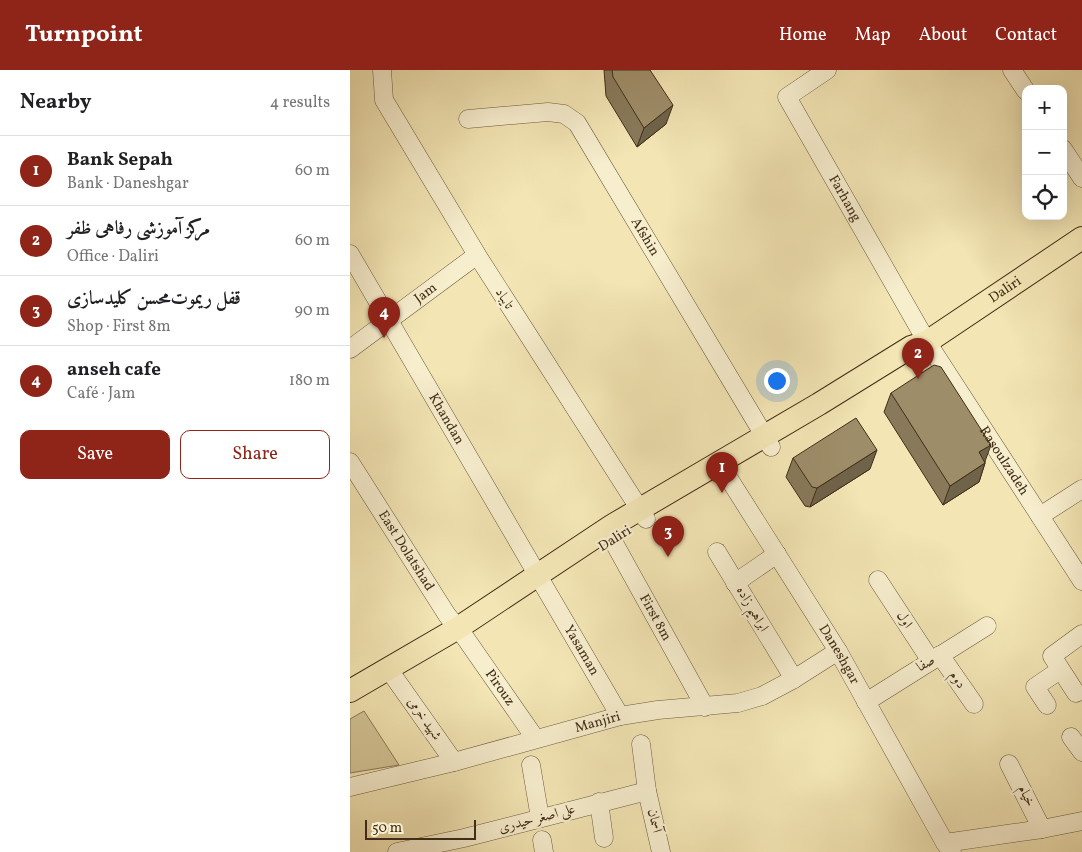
<!DOCTYPE html>
<meta charset="utf-8">
<style>
:root{--surface:#fff;--page:#f6f6f6;--text:#202124;--muted:#757577;--line:#e0e0e0;--accent:#8f2418}
body{margin:0;font-family:Vollkorn,Amiri,serif;background:var(--page);color:var(--text)}
.controls{position:absolute;right:15px;top:15px;display:grid;overflow:hidden;border-radius:10px;box-shadow:0 5px 20px #0002}
.controls button{width:45px;height:45px;display:grid;place-items:center;padding:0;border:0;border-bottom:1px solid var(--line);background:var(--surface);color:var(--text);font:25px sans-serif}
.scale{position:absolute;left:15px;bottom:12px;width:111px;box-sizing:border-box;padding-left:5px;border:2px solid #412e18;border-top:0;font-size:14px;line-height:18px;white-space:nowrap;color:#412e18;-webkit-text-stroke:4px #f7eece;paint-order:stroke}
.you{position:absolute;left:426px;top:310px;width:18px;height:18px;margin:-12px;border:4px solid #fff;border-radius:50%;background:#1a73e8;box-shadow:0 0 0 8px #1a73e833}
.badge{display:grid;place-items:center;width:32px;height:32px;border-radius:50%;background:var(--accent);color:#fff;font-size:16px;font-weight:700}
.pin{position:absolute;translate:-50% -41px;filter:drop-shadow(0 1px 2px #0008)}
.pin::after{content:'';position:absolute;top:26px;width:18px;height:15px;background:inherit;clip-path:polygon(0 0,100% 0,50% 100%)}
.list{margin:0;padding:0;list-style:none}
h2{display:flex;justify-content:space-between;align-items:center;height:65px;margin:0;padding:0 20px;font-size:21px}
h2 small{font-size:16px;font-weight:400;color:var(--muted)}
.list li{display:grid;grid-template-columns:32px 1fr auto;gap:15px;align-items:center;box-sizing:border-box;height:70px;padding:0 20px;border-top:1px solid var(--line)}
.list b{display:block;font-size:19px;white-space:nowrap}
.list p{margin:0;font-size:16px;white-space:nowrap;color:var(--muted)}
.list em{font-size:16px;font-style:normal;color:var(--muted)}
.actions{display:flex;gap:10px;padding:15px 20px}
.actions a{flex:1;padding:11px 0;border:1px solid var(--accent);border-radius:10px;text-align:center;font-size:18px;color:var(--accent)}
.actions .main{background:var(--accent);color:#fff}
.icon{flex:none;width:28px;height:28px;fill:none;stroke:currentColor;stroke-width:2;stroke-linecap:round;stroke-linejoin:round}
.map{position:relative;flex:none;width:732px;height:782px;overflow:hidden}
header{display:flex;align-items:center;gap:30px;box-sizing:border-box;height:70px;padding:0 25px;background:var(--accent);color:#fff}
header strong{font-size:24px}
nav{display:flex;gap:28px;margin-inline-start:auto;font-size:18px}
main{display:flex}
aside{flex:1;background:var(--surface)}
.map>svg:first-child{display:block}
.green{fill:#d5c699;stroke:#8b7a58}
.lines{fill:none;stroke-linecap:round;stroke-linejoin:round}
.minor-casing{stroke:#6e5c3f;stroke-width:19}
.major-casing{stroke:#412e18;stroke-width:24}
.minor{stroke:#f7eece;stroke-width:18}
.major{stroke:#f3e5b4;stroke-width:22}
.wall{fill:#88795a;stroke:#412e18}
.shaded-wall{fill:#6f634a;stroke:#412e18}
.building{fill:#9e8d69;stroke:#412e18}
.labels{text-anchor:middle;dominant-baseline:central;stroke-width:4.5;stroke-linejoin:round;paint-order:stroke}
.street-label{font-size:14px;fill:#412e18;stroke:#f7eece}
</style>
<header>
<strong>Turnpoint</strong>
<nav><a>Home</a><a>Map</a><a>About</a><a>Contact</a></nav>
</header>
<main>
<aside>
<h2>Nearby<small>4 results</small></h2>
<ul class="list">
<li><span class="badge">1</span><div><b>Bank Sepah</b><p>Bank · Daneshgar</p></div><em>60 m</em></li>
<li><span class="badge">2</span><div><b>مرکز آموزشی رفاهی ظفر</b><p>Office · Daliri</p></div><em>60 m</em></li>
<li><span class="badge">3</span><div><b>قفل ریموت‌محسن کلیدسازی</b><p>Shop · First 8m</p></div><em>90 m</em></li>
<li><span class="badge">4</span><div><b>anseh cafe</b><p>Café · Jam</p></div><em>180 m</em></li>
</ul>
<div class="actions"><a class="main">Save</a><a>Share</a></div>
</aside>
<div class="map">
<svg width="732" height="782" viewBox="0 0 732 782">
<rect width="100%" height="100%" fill="#f3e5b4"/>
<filter id="stains"><feTurbulence type="fractalNoise" baseFrequency=".004" numOctaves="4"/><feColorMatrix values="0 0 0 0 .2 0 0 0 0 .09 0 0 0 0 .02 0 0 0 .5 -.17"/></filter>
<radialGradient id="worn" r=".72"><stop offset=".6" stop-color="#630" stop-opacity="0"/><stop offset="1" stop-color="#630" stop-opacity=".3"/></radialGradient>
<path class="green" d="M14,641l35,54 -49,8v-54z"/>
<g class="lines">
<g class="minor-casing">
<g id="minor">
<path d="M32,0l2,30 93,155 169,264"/>
<path id="s1" d="M477,0l-40,27 140,245 155,239"/>
<path d="M662,0l14,21"/>
<path id="s2" d="M118,49l80,-7 16,2 13,9 194,324"/>
<path d="M713,79l19,29"/>
<path id="s3" d="M0,184l270,462"/>
<path id="s4" d="M0,279l127,-94"/>
<path id="s5" d="M0,392l97,153 17,21 71,102"/>
<path id="s6" d="M369,393l119,188 107,192 7,9"/>
<path d="M690,446l42,-27"/>
<path id="s7" d="M255,460l8,11 92,166"/>
<path d="M367,482l77,127"/>
<path d="M528,510l53,81"/>
<path d="M385,513l42,-29"/>
<path d="M590,585l34,49"/>
<path d="M44,607l60,85"/>
<path d="M726,623l-24,-37 30,-22"/>
<path d="M516,632l121,-76"/>
<path d="M697,635l-12,-18 25,-17"/>
<path d="M721,667l11,15"/>
<path d="M291,674l6,47 14,61"/>
<path d="M659,694l33,65"/>
<path d="M181,695l9,53"/>
<path id="s8" d="M0,717l104,-25 166,-46 38,-6 80,-7 24,-7 32,-17 44,-28"/>
<path d="M249,732l5,36"/>
<path d="M192,770l2,12"/>
<path d="M595,773l97,-14 40,-8"/>
<path d="M47,782l67,-14 183,-47"/>
</g>
</g>
<g class="major-casing">
<g id="major">
<path id="s9" d="M0,621l108,-63 155,-103 206,-121 92,-57 16,-5 155,-104"/>
</g>
</g>
<use href="#minor" class="minor"/>
<use href="#major" class="major"/>
</g>
<path class="wall" d="M254,0h46l16,54 -29,23 -31,-51z
M541,323l94,68v2l-6,19 -36,23 -59,-93z
M443,388l77,11 -60,38 -5,-1 -19,-29z"/>
<path class="shaded-wall" d="M323,35l-7,19 -29,23 7,-19z
M641,375l-7,19 -5,-12z
M527,380l-7,19 -60,38 7,-19z
M635,393l-6,19 -36,23 7,-19z"/>
<path class="building" d="M262,0h38l23,35 -29,23 -31,-51z
M584,295l7,2 50,78 -12,7 6,11 -35,23 -59,-93z
M506,348l21,32 -60,38 -5,-1 -19,-29z"/>
<g class="labels">
<g class="street-label">
<text stroke="none"><textPath href="#s1" startOffset="165">Farhang</textPath></text>
<text stroke="none"><textPath href="#s2" startOffset="245">Afshin</textPath></text>
<text stroke="none"><textPath href="#s9" startOffset="769">Daliri</textPath></text>
<text stroke="none"><textPath href="#s4" startOffset="94">Jam</textPath></text>
<text transform="translate(154 229) rotate(58)">تایباد</text>
<text stroke="none"><textPath href="#s3" startOffset="191">Khandan</textPath></text>
<text stroke="none"><textPath href="#s1" startOffset="472">Rasoulzadeh</textPath></text>
<text transform="translate(265 469) rotate(-32)">Daliri</text>
<text stroke="none"><textPath href="#s5" startOffset="105">East Dolatshad</textPath></text>
<text transform="translate(402 539) rotate(60)">ابراهیم زاده</text>
<text stroke="none"><textPath href="#s7" startOffset="101">First 8m</textPath></text>
<text transform="translate(554 550) rotate(57)">اول</text>
<text stroke="none"><textPath href="#s3" startOffset="459">Yasaman</textPath></text>
<text stroke="none"><textPath href="#s6" startOffset="226">Daneshgar</textPath></text>
<text transform="translate(576 594) rotate(-32)">صفا</text>
<text transform="translate(607 610) rotate(55)">دوم</text>
<text stroke="none"><textPath href="#s5" startOffset="271">Pirouz</textPath></text>
<text transform="translate(74 649) rotate(55)">شهید خرمی</text>
<text stroke="none"><textPath href="#s8" startOffset="256">Manjiri</textPath></text>
<text transform="translate(676 726) rotate(63)">خیام</text>
<text transform="translate(187 749) rotate(-15)">علی اصغر حیدری</text>
<text transform="translate(304 751) rotate(77)">آسمان</text>
</g>
</g>
<rect width="100%" height="100%" filter="url(#stains)"/>
<rect width="100%" height="100%" fill="url(#worn)"/>
</svg>
<div class="controls">
<button>+</button>
<button>−</button>
<button><svg class="icon" aria-label="locate" viewBox="0 0 24 24"><circle cx="12" cy="12" r="6"/><path d="M12 2v4M12 18v4M2 12h4M18 12h4"/></svg></button>
</div>
<div class="scale">50 m</div>
<div class="you"></div>
<div class="pin badge" style="left:372px;top:423px">1</div>
<div class="pin badge" style="left:568px;top:309px">2</div>
<div class="pin badge" style="left:318px;top:487px">3</div>
<div class="pin badge" style="left:34px;top:268px">4</div>
</div>
</main>
